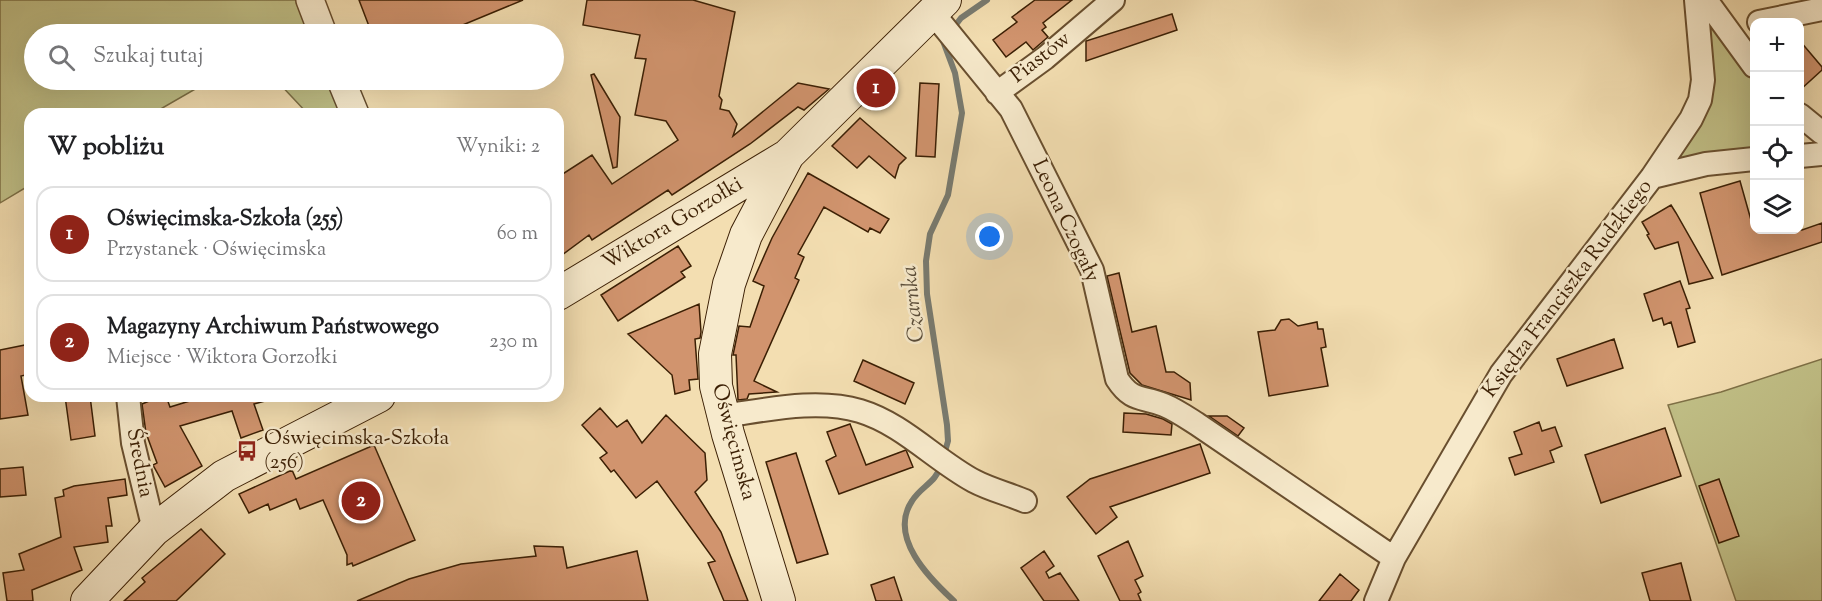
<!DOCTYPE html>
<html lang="pl">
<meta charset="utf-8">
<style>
:root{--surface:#fff;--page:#f2f2f2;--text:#202124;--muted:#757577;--line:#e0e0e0;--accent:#8f2418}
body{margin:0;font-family:"Sorts Mill Goudy",serif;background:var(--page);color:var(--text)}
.controls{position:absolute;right:18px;top:18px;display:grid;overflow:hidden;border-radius:12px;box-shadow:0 6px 24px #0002}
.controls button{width:54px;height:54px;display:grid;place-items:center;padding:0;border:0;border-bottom:2px solid var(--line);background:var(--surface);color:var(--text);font:30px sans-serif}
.you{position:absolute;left:990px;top:237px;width:21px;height:21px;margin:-15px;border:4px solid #fff;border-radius:50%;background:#1a73e8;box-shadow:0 0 0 9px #1a73e833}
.badge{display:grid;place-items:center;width:39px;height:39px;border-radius:50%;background:var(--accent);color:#fff;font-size:20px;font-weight:700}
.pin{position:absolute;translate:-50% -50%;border:3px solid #fff;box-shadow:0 2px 6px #0006}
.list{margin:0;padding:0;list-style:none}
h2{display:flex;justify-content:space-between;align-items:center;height:78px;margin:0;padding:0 24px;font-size:26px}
h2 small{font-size:20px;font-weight:400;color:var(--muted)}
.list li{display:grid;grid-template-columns:39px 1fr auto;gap:18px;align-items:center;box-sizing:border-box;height:96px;margin:0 12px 12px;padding:0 12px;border:2px solid var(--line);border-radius:18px}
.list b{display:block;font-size:22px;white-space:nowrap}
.list p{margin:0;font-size:20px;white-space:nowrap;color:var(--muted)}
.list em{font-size:20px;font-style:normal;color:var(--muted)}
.icon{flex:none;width:33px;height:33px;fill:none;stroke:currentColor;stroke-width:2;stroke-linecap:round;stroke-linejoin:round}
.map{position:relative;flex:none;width:1822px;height:601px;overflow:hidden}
.search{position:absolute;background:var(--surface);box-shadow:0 6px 24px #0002;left:24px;top:24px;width:540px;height:66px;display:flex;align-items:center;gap:15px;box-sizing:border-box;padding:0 21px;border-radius:33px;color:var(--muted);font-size:22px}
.panel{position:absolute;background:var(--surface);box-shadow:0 6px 24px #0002;left:24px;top:108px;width:540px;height:294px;border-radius:18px}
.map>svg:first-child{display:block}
.green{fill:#c1c087;stroke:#7e7046;stroke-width:1.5}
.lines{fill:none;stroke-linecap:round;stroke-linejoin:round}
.stream{stroke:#797b70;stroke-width:6}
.building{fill:#d1946e;stroke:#3b1f04;stroke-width:1.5}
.minor-casing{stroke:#694f2f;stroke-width:26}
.tertiary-casing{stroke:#694f2f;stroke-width:30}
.secondary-casing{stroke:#3b1f04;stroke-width:34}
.minor{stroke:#f7eacc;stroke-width:22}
.tertiary{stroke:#f7eacc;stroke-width:27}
.secondary{stroke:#f7eacc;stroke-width:32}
.labels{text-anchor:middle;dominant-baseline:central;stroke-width:5;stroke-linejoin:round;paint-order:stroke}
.street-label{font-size:21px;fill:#3b1f04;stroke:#f7eacc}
.poi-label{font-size:21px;fill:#3b1f04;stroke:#f7eacc;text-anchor:start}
.water-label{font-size:22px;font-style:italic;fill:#5a4d3a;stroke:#f7eacc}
</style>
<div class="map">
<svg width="1822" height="601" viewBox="0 0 1822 601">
<rect width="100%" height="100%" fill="#f3deb1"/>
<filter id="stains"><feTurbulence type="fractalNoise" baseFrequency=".00333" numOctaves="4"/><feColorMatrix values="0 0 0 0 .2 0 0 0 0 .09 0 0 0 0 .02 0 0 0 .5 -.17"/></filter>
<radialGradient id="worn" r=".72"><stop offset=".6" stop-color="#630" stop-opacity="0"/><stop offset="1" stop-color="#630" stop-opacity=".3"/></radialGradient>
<path class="green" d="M0,0h310l13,34h-289v46h177l-59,34h-122v71l-30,18z
M1696,0l58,66v93l-102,18 39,-58z
M276,80h65l12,34h-45z
M1822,359v242h-86l-68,-196 53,-13z"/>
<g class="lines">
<path class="stream" d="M951,31l10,-13 26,-18
M943,41l12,32 7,40 -14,82 -18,39 -4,27 1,33 20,131 1,16 -4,14
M941,465c-5,18 -20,21 -29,36 -24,36 17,77 42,100"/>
</g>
<path class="building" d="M359,0h164l-82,34h-69z
M587,0h106l42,12 -16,84 3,4 -2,9 9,2 8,13 -4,12 65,-53 31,6 -25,21 -6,-3 -48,37 -78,51 -4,-5 -76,50 -3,-5 -31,23v-81l34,-22 20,29 66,-44 -12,-19 -31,-6 11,-56 -11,-1 5,-23 -57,-10z
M1035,0h37l-29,23 3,4 -4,3 6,7 -15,13 -7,-8 -20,15 -13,-17 24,-18 -5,-5z
M1172,14l5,16 -91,31v-20z
M1800,41l22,26v3l-22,20z
M594,74l26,43 -3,50 -4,1 -22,-93z
M920,83l19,1 -4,73 -19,-1z
M860,118l46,40 -7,7 -4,13 -26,-22 -12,12 -25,-22z
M808,173l81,46 -9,14 -10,-5 -2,4 -44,-25 -26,47 6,3 -9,21 4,2 -45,101 23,11 -28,2 -2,5 -9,1 -2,-45h-3l6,-29 11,1 14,-41 -11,-5 19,-43z
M1740,181l11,39 4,-1v11h47l20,-7v19l-100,33 -22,-82z
M1671,205l5,8 37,65 -24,6 -11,-42 -23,7 -8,-14 2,-1 -7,-12z
M678,246l13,20 -10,6 4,5 -67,44 -17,-26z
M1119,273l13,59 24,-6 10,46h8l16,11 1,17 -49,-15 -12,-12 -23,-97z
M1680,281l10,27 -4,1 9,33 -17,5 -7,-25 -7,3 -2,-7 -9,3 -9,-27z
M699,304l2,28 -1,6 -5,1 3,40 -9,1 1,10 -15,4 -3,-19 -44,-41z
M1289,319l9,7 19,-4 1,7h5l3,18 -5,1 7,38 -59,10 -11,-64 17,-2 6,-10z
M1614,339l9,29 -56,18 -10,-27z
M30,344v30l-9,2 7,39 -28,4v-69z
M863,360l51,23 -9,21 -51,-23z
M65,396h25l5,40 -24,4z
M161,396h5l4,11 36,-11h62l1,4 -15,4 9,26 -22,8 -9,-27 -52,15 22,40 -37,21 -12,-22 4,-2 -11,-30 -4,-29z
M600,408l17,19 10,-7 15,23 24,-28 39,38 2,27 -12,12 26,40 27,69h-24l-16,-38 7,-2 -58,-80 -21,17 -22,-28 -3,2 -11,-14 7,-5 -25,-28z
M1124,413l22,1 17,5 9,5 -1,11 -48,-3z
M1209,416h18l17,12 -6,8z
M1539,422l3,9 13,-4 7,19 -12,5 4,11 -39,13 -6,-17 13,-4 -8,-22z
M850,424l16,41 40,-15 7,17 -74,27 -13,-33 10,-5 -9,-24z
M1665,428l16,48 -80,27 -16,-48z
M1200,444l10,29 -100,34 7,10 -21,17 -29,-37 23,-18z
M374,445l41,95 -62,26 -1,-3 -5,2v-10l-24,-55 -23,9 -4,-10 -26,11 -2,-6 -19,9 -10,-19 53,-24 4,9z
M796,453l32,101 -31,9 -31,-101z
M23,467l3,28 -26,2v-28z
M125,479l2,16 -19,3 4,28h-6l2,16 -34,5 8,23 -50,20 1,11h-26l-4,-28 21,-3 -5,-16 42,-17 -6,-39 9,-2 -1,-6 11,-4z
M1719,479l20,57 -20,7 -20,-57z
M201,529l24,25 -49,47h-52l21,-19 -3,-4z
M1128,541l15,35 -8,4 6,12 -3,2 3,7h-21l-22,-45z
M534,546l29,1 4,21 70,-17 11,50h-291l52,-22 52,-15 75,-8z
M1044,551l10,15 -8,6 3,6 11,-5 19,28h-35l-23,-33z
M1681,563l10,38h-41l-8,-28z
M1340,574l19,16 -8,11h-32z
M894,577l8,24h-26l-5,-16z"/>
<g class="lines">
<g class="minor-casing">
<path id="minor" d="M1706,0l48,66
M932,12l79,97 81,161 25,109c15,23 24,17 47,26 12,5 22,12 33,19l197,134
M1759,22l63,-13
M997,93l48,-35 68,-58
M1800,115l22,18
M1800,156l22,-2
M1652,177l54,-13 48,-5
M128,396l5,47 21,87
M722,416c44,-6 95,-18 138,-5 43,13 75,49 114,70 15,8 34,13 51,20
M1376,601l18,-43 107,-184 151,-197 39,-58 9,-19 3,-20 -7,-80"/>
</g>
<g class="tertiary-casing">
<path id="tertiary" d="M310,0l13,34
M341,80l14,34"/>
</g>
<g class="secondary-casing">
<path id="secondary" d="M558,294l227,-137
M87,601l67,-71 70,-54 155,-80
M779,601l-51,-167 -12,-48 -1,-32 14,-70 17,-49 42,-80 157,-155"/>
</g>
<use href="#minor" class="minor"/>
<use href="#tertiary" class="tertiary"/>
<use href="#secondary" class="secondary"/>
</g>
<defs>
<g id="bus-bare" transform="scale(1.62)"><path d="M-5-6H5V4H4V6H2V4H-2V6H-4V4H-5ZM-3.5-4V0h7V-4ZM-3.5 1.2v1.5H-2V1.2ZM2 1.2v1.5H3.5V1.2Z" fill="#8f2418" stroke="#f7eacc" stroke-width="2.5" paint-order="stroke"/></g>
</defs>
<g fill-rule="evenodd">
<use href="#bus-bare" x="247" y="451"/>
</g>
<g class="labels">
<g class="street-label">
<text transform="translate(1041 58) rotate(-38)">Piastów</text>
<text transform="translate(1065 221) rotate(65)">Leona Czogały</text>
<text transform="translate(673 224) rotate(-31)">Wiktora Gorzołki</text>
<text transform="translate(1568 289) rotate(-53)">Księdza Franciszka Rudzkiego</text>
<text transform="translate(733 442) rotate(75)">Oświęcimska</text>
<text transform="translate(139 463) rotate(79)">Średnia</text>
</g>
<g class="poi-label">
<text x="264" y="439">Oświęcimska-Szkoła<tspan x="264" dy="24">(256)</tspan></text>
</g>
<g class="water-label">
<text transform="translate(914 304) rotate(-96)">Czarnka</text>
</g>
</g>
<rect width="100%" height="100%" filter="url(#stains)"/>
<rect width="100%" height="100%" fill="url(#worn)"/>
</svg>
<div class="controls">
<button>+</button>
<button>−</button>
<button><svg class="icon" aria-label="locate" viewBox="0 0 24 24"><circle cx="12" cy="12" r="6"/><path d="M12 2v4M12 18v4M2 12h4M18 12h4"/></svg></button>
<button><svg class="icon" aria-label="layers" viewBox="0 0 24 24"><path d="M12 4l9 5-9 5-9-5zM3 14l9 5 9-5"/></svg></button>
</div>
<div class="you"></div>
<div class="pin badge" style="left:876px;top:88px">1</div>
<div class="pin badge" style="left:361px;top:501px">2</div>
<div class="search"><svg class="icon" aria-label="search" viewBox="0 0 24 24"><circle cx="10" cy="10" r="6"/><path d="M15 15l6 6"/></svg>Szukaj tutaj</div>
<section class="panel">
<h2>W pobliżu<small>Wyniki: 2</small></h2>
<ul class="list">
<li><span class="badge">1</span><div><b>Oświęcimska-Szkoła (255)</b><p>Przystanek · Oświęcimska</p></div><em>60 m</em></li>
<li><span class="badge">2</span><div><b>Magazyny Archiwum Państwowego</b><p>Miejsce · Wiktora Gorzołki</p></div><em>230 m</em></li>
</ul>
</section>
</div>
